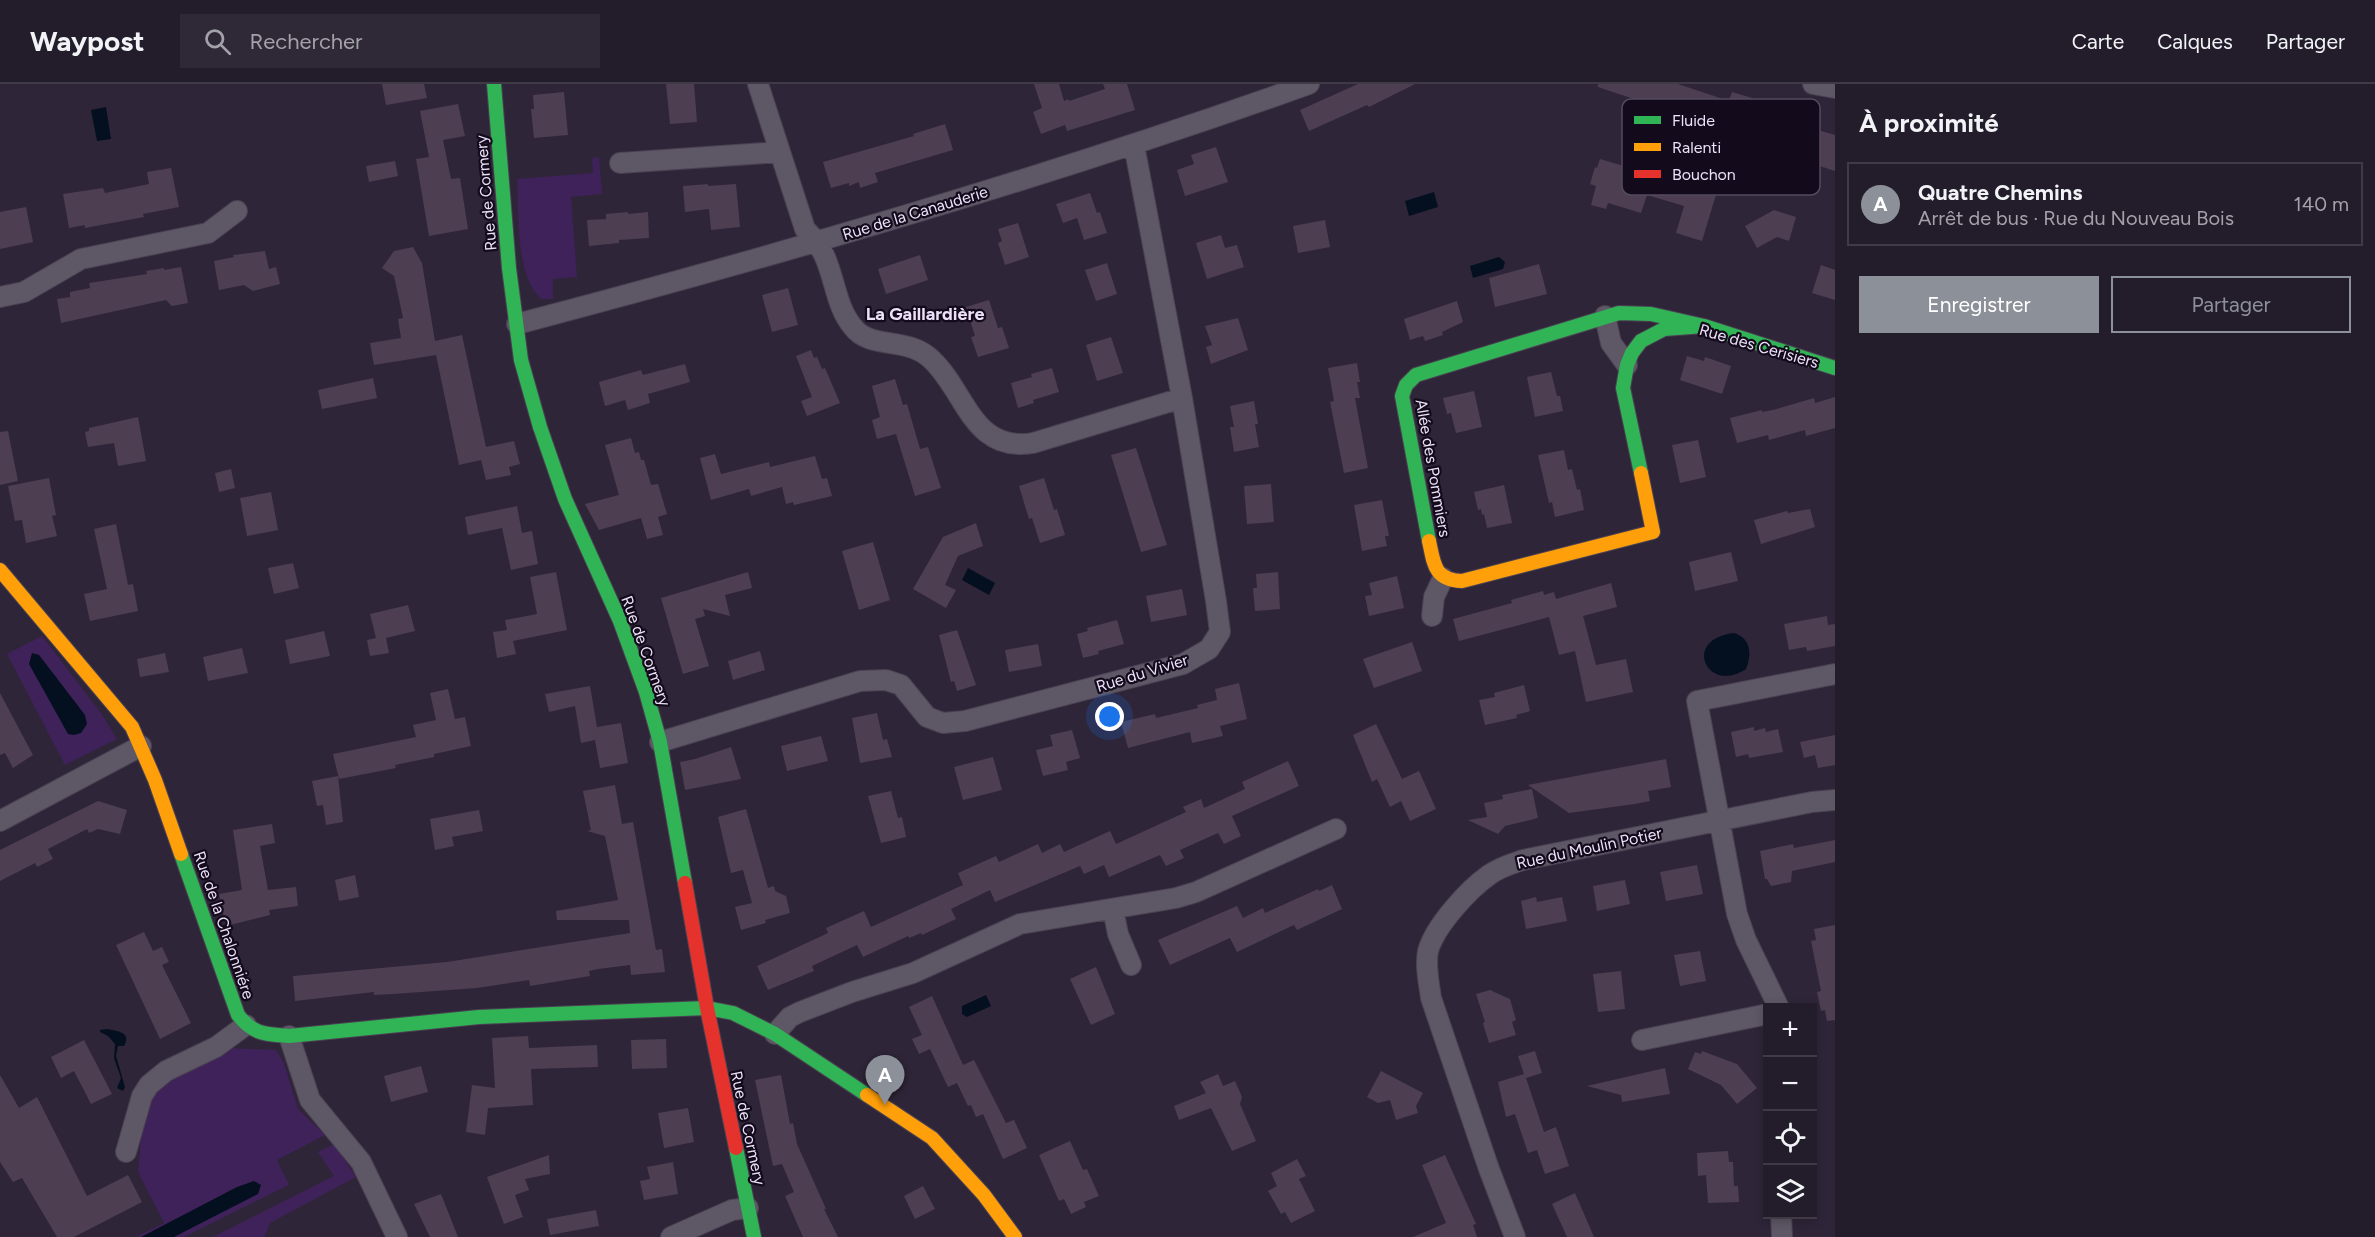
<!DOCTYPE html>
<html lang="fr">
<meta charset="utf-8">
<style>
:root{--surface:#231c2b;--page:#2f2937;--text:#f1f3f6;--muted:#a3a1a9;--line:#403a47;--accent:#8c9099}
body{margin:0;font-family:Figtree,sans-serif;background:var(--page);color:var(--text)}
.controls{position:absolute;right:18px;bottom:18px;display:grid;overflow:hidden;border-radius:0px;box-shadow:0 3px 9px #0003}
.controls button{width:54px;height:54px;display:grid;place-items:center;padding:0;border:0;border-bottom:2px solid var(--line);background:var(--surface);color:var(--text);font:30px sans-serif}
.you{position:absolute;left:1110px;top:633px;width:21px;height:21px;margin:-15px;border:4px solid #fff;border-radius:50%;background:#1a73e8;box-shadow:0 0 0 9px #1a73e833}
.badge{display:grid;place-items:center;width:39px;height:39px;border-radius:50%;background:var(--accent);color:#fff;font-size:20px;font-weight:700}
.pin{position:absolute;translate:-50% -50px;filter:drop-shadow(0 2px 3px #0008)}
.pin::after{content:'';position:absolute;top:32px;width:21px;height:18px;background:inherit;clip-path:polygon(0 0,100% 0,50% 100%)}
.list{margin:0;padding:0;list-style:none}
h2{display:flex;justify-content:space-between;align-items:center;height:78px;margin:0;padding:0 24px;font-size:26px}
h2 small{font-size:20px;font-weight:400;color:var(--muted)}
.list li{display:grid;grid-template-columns:39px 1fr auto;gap:18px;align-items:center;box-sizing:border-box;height:84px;margin:0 12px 12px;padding:0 12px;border:2px solid var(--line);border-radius:0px}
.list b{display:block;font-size:22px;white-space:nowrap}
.list p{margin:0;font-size:20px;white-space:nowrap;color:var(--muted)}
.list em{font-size:20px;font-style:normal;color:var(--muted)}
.actions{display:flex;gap:12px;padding:18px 24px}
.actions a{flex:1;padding:14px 0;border:2px solid var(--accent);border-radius:0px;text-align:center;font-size:21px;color:var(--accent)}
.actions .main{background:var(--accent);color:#fff}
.icon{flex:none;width:33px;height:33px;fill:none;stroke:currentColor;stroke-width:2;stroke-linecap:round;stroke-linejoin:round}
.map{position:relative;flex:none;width:1835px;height:1153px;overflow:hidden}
header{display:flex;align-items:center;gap:36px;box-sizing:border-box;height:84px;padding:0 30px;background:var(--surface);border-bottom:2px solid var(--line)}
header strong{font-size:28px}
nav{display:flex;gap:33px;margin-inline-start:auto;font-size:21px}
.search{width:420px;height:54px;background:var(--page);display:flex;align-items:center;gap:15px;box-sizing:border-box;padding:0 21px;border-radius:0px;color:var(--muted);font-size:22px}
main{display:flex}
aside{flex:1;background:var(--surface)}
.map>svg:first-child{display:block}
.green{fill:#3f2259}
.water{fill:#040f20}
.building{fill:#4d3e52}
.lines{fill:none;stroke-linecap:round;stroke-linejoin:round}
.street-casing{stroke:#4a4152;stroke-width:22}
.fast-casing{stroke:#4a4152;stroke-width:16}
.slow-casing{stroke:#4a4152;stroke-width:16}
.jam-casing{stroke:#4a4152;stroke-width:16}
.street{stroke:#5e5766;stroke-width:20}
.fast{stroke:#30b455;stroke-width:14}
.slow{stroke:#ff9f0a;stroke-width:14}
.jam{stroke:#e5322d;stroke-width:14}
.labels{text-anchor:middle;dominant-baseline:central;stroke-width:4.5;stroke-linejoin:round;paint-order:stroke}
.street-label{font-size:16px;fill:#ece1f9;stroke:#130b1b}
.neighbourhood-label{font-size:18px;font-weight:bold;fill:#ece1f9;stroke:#130b1b}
.key{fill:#130b1b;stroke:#544b5e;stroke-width:1.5}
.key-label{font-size:16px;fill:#ece1f9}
</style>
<header>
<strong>Waypost</strong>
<div class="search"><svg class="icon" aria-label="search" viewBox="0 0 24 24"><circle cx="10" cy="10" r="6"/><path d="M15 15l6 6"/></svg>Rechercher</div>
<nav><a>Carte</a><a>Calques</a><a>Partager</a></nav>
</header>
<main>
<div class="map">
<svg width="1835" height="1153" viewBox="0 0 1835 1153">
<rect width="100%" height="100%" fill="#2f2539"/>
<path class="green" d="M599,73l3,37 -31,3 6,80 -24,2v20h-12c-26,-25 -22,-85 -24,-120l76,-6 -1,-15z
M42,552l59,77 16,26 -52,26 -58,-111z
M229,964l47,2 8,13 14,46 27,26 -48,25 12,25 -105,52h-48l28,-14 -26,-51 3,-34 14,-47 10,-11z
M334,1060l22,33 -86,46 -6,14h-51l121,-61 -16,-24z"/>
<path class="water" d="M106,23l5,32 -14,2 -6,-31z
M1434,108l4,15 -29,9 -4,-15z
M1499,173l6,5 -2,7 -30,9 -3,-12z
M968,484l27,15 -6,12 -27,-15z
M1734,549c17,5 18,21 12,36 -39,26 -65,-30 -12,-36z
M32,569l7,2 46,60 2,9 -6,9 -7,2 -6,-1 -39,-70z
M986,911l5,11 -24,11 -5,-3v-8z
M107,945c10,2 25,3 17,17h-6l-2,10 9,31 -2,4 -6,-3 4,-10 -7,-20 1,-14 -7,-8 -8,-4v-2z
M254,1097l7,4 -3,9 -84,43h-33l96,-50z"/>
<path class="building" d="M382,0h42l3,14 -41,7z
M666,0h28l3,38 -27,2z
M1034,0h25l5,17 4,-2 1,2 36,-12 -2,-5h24l8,26 -68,21 -2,-6 -24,9 -8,-22 9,-4z
M1358,0h57l-46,23 -2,-2 -58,26 -9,-21z
M1598,0h80l51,17 3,-9 20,6 -5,14 34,12 2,-4 52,15v36l-62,-20 1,-4 -13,-4 7,-23 -32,15 -45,-15 -18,54 45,14 -16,53 -26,-8 8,-27 -37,-11 -6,18 -33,-10 -2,6 -15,-4 5,-19 -6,-2 5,-17 2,1 3,-9 44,13 16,-53 -8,-3 3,-10 -57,-19z
M564,8l4,43 -34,3 -3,-29h3l-1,-14z
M458,20l7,32 -22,4 8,39 9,-1 8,51 -39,7 -13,-77 13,-2 -9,-46z
M945,40l8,26 -78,23 3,9 -18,6 -1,-6 -10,4v-3l-18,5 -8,-26 91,-26 -1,-2z
M1216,63l12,35 -43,14 -8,-26 17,-6 -3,-9z
M395,77l3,15 -29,6 -3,-16z
M171,84l8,39 -36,7 1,3 -59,11v-3l-16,3 -6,-34 40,-6 2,5 44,-9 -2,-12z
M708,100v2l28,-2 4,43 -29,3 -2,-21 -24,3 -2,-26z
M1090,109l7,20 3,-1 7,21 -23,7 -7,-22 -14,5 -7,-19z
M26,123l7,35 -33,7v-37z
M1774,126l22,7 -7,24 -12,-4 -20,11 -12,-22z
M628,128v2l20,-2 1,26 -30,2v3l-30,3 -2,-26 19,-1v-5z
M1325,136l5,27 -32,6 -5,-27z
M1018,139l11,34 -24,8 -7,-22 4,-2 -4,-12z
M1221,151l4,13 12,-3 7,22 -37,12 -11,-36z
M413,163l9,16 13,78 27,-6 24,112 28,-6 6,23 -11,3 2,8 -25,5 -5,-20 -22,5 -23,-110 -62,10 -4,-22 31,-5 -3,-19 5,-1 -9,-42 -12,-8 12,-17z
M265,167l4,18 7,-2 4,17 -27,7 -9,-6 -25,5 -5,-29 20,-4 -1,-2z
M920,171l8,25 -42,14 -8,-25z
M1107,179l10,31 -21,7 -11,-31z
M1539,180l8,30 -52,13 -6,-29z
M1821,181l14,5v30l-23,-7z
M181,183l7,36 -16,3 -6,-6 -105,23 -4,-24 13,-2v-5l20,-4 -1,-5 58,-9 -1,-3 18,-3v2z
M788,204l10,37 -26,7 -10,-37z
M989,216l9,28 4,-1 7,21 -31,9 -7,-20 4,-1 -9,-29z
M1457,217l6,21 -21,10 1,3 -18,6 -2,-5 -13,4 -6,-21z
M1238,234l10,32 -37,14 -5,-17 6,-2 -7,-19z
M1111,253l12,36 -26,8 -11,-36z
M811,266l3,8 3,-1 5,12 3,-1 15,35 -33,13 -6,-15 11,-4 -16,-41z
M1687,272l17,5 1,-4 26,9 -9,28 -42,-14z
M1357,279l3,19h-3l3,16h-5l13,70 -24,5 -14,-71 4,-1 -6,-33z
M685,280l5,18 -42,12 2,9 -22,7 -3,-10 -20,6 -6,-24 42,-12 2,5z
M1052,284l7,24 -26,8 1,3 -16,5 -7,-25 21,-6 -1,-3z
M1551,288l6,24h3l3,15 -28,6 -8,-40z
M373,294l4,20 -55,11 -4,-19z
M895,295l8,26 4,-1 13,45 8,-2 13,41 -26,8 -19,-62 -19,5 -5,-19 8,-3 -8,-31z
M1474,307l8,36 -26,6 -5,-20 -4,1 -4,-16z
M1835,313v31l-29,8 -1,-6 -36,10 -1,-5 -31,8 -7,-25 32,-8v2l11,-2 41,-12 1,5z
M1254,317l4,23h-3l4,23 -25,5 -4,-25h4l-4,-21z
M138,333l8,44 -28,5 -4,-23 -26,4 -3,-15 4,-1v-3z
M8,347l10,50 -18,4v-53z
M631,354l4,15 4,-1 2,8h3l7,25 7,-1 9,30 -9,3 5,18 -16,4 -6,-21 -42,12 -14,-26 34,-9 -14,-50z
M1698,356l8,37 -26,6 -8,-38z
M1136,364l31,97 -26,7 -30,-97z
M1564,366l4,20 4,-1 5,21 3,-1 4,21 -29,7 -3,-15 -3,1 -11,-48z
M715,370l6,20 48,-12 1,5 45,-11 7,23 5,-1 5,18 -38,9 -1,-3 -7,2 -4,-17 -31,9 -2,-7 -38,11 -11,-42z
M231,385l4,19 -16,4 -4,-19z
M49,394l7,37 -4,1 5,20 -31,7 -4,-23 -7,1 -7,-35z
M1044,394l10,32 3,-1 8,26 -25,8 -8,-25 -3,1 -10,-33z
M1271,400l3,38 -27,2 -3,-38z
M1504,401l8,38 -25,5 -3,-14 -2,1 -1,-6 -3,1 -4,-18z
M271,408l7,38 -31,6 -7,-38z
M1382,416l7,36h-4l2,10 -25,5 -8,-46z
M517,422l5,27 10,-2 6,33 -27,6 -9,-42 -34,7 -3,-18z
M1810,425l5,18 -54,17 -7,-24 33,-9 1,2z
M976,439l7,23 -25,10 -13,29 11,5 -10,18 -33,-19 30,-52z
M116,440l12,61 5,-1 5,27 -48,10 -6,-27 23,-5 -13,-60z
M873,458l17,58 -31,10 -17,-59z
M1731,468l7,29 -43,10 -6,-29z
M293,479l6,25 -25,6 -6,-26z
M556,488l11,58 -54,11 3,13 -19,4 -4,-26 14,-2 -2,-10 32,-6 -7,-37z
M748,488l4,16 -27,7 5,21 -27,-7 2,7 -10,3 14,47 -26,8 -22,-76z
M1278,488l2,37 -25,2 -2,-23h4l-1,-14z
M1397,492l7,32 -35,8 -4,-20 7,-1 -3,-12z
M1611,499l6,24 -34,9 13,49 30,-6 7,33 -47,10 -11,-51 -16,4 -10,-38 -90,24 -6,-22 59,-16 -1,-3 32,-9 1,4 10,-3 2,7z
M1182,505l5,26 -36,7 -5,-26z
M408,521l7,26 -29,7 3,15 -19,3 -3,-16 9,-2 -6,-24z
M1827,532l1,9 7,-1v22l-28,5 -1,-4 -17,3 -5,-26z
M1117,536l7,24 -26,7 1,3 -16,4 -6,-24 11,-3 -1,-3z
M957,546l19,55 -19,6 -3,-10 -3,1 -12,-47z
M324,547l6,25 -40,8 -5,-24z
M1412,558l10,29 -48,17 -11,-29z
M1038,560l4,22 -33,6 -4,-22z
M242,564l6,25 -40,8 -5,-24z
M760,567l5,19 -32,10 -5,-19z
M165,569l4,19 -29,5 -3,-18z
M1239,599l8,36 -27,7 3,10 -31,7 -2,-11 -62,16 -7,-26 34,-8 1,4 42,-10 -1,-3 20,-5 -2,-11z
M1524,601l6,26 -14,4 1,3 -32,7 -6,-25 16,-3 -1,-4z
M590,602l7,41 24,-4 7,40 -28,5 -5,-28 -14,3 -6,-37 -26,6 -4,-18z
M448,605l7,30 10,-2 6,29 -37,8v3l-39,8 1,3 -57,11 -6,-25 83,-17 -3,-12 23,-5 -6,-27z
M0,609l33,62 -20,13 -8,-15 -5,2z
M877,629l6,27 4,-1 5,18 -32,6 -8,-45z
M1376,640l26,55 17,-8 17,38 -26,12 -9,-20 -11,6 -13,-28 -5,3 -19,-47z
M1754,643v4l11,-3 1,4 12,-3 5,23 -34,6 -1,-4 -12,3 -5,-25z
M1072,646l8,28 -14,4 2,8 -25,6 -7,-26 17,-4 -3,-11z
M1835,651v30l-17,3 -3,-13 -11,3 -4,-16z
M821,652l7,25 -41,10 -6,-25z
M731,663l10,32 -56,11 -5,-28 15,-3z
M993,673l9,33 -39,10 -9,-33z
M1666,675l5,28 -23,4 2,10 -15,3 -66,9 -41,-28z
M1288,677l11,25 -67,30 9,20 -17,8 -6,-11 -38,17 4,8 -18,8 -6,-11 -51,22 -5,-12 -20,9 -4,-8 -85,36 -5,-12 -39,19 5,10 -34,16 -1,-2 -12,5 -1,-2 -45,21 -6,-12 -45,21 2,5 -46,19 -11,-24 71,-33 -2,-5 38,-17 7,16 92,-42 -5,-12 38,-17 3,6 39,-18 4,9 18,-9 4,8 46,-21 6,13 70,-32 -3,-5 18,-8 3,9 41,-19 -3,-7z
M338,692l5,46 -17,3 -3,-20 -6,1 -5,-25z
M615,701l7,39 11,-2 23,128 6,-1 3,23 -34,3 -1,-10 -32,4 -9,2 1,5 -60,10 -1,-6 -52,8 -84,6 -19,1v-3l-79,9 -2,-25 154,-14 183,-29 -1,-13h-72l-1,-9 62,-11 -13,-64 -18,-5 4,-1 -8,-39z
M1532,705l6,29 -33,8 -7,8 -30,-14 19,-3 -3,-14 19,-4 -1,-4z
M891,707l7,27 4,-1 4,20 -25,6 -13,-47z
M98,717l29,9 -7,24 -22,-5 -9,4 -2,-4 -39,20 5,10 -16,8 -2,-4 -35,18v-31z
M746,725l22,79 6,-2 1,5 11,5 4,17 -25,7 1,3 -25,7 -6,-23 17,-4 -9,-33 -12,3 -13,-56z
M479,726l4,21 -31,6 2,9 -19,4 -5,-31z
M272,740l3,19 -15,3 8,44 28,-3 2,19 -29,4 1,5 -44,11 -7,-32 23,-4 -9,-60z
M1835,756v22l-43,9 -1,11 -20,4 -4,-7h-2l-5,-28 33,-7 1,4z
M1697,781l6,29 -37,7 -6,-29z
M355,791l4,22 -20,4 -4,-21z
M1625,796l5,24 -33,7 -4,-25z
M1332,801l10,24 -45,21 -3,-5 -57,27 -7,-14 -60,27 -12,-25 79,-34 6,12 20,-10 2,5 53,-24 1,2z
M1536,813l1,5 25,-5 5,24 -41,8 -5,-28z
M1835,841v95l-8,1 -2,-11 -4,1 -4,-19 4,-1 -10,-50 5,-1 -2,-11z
M144,848l9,19 9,-4 7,15 -7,3 29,58 -31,16 -44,-94z
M1700,867l6,30 -26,5 -6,-31z
M1096,883l19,47 -24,11 -21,-46z
M1621,887l4,38 -27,3 -5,-38z
M1490,906l20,9 6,21 -4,2 4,13 -27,8 -5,-16 -1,-4 2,-1 -9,-28z
M932,912l31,69 11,-5 32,63 8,-3 13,28 -24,11 -20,-45 -7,3 -5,-12 -3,1 -11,-23 -9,4 -18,-38 -11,5 -7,-15 10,-4 -13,-28z
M528,952l1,12 68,-3 1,22 -67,2 2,36 -45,3 -3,27 -19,-3 6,-47 23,3 -3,-50z
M666,955l1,29 -35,1 -1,-29z
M84,956l28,54 -21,10 -17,-33 -13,7 -10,-21z
M1535,967l7,22 -16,5 18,54 12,-5 13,39 -24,8 -8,-24 -9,3 -13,-39 -9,3 -8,-35 26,-8 -6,-18z
M1702,967l35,13 20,24 -20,16 -16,-19 -33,-16 7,-17 6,2z
M421,982l7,26 -37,10 -7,-26z
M1665,984l5,26 -48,8 -1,-7 -34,-9z
M1381,987l42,22 -7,13 2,7 -22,7 -6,-20 -12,3 -11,-6z
M1218,990l5,12 12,-5 7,16 -2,7 16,37 -24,10 -21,-43 -32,12 -5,-14 32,-13 -6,-11z
M0,991l19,33 18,-11 50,99 41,-21 14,27 -68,35h-17l-35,-59 -9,4 -13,-20z
M781,991l9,49 3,-1 4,21 29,65h-2l14,28h-35l-18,-41 9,-4 -12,-28 -9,2 -18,-86z
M688,1024l6,34 -30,6 -6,-35z
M1070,1057l13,29 4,-1 12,27 -15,6 2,5 -15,7 -7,-15 -5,2 -20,-46z
M1728,1067l1,11h4l1,24h4l1,16 -31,1 -2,-28 -8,1 -1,-23z
M549,1071l1,19 -25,5 4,11 -14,5 8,22 -19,7 -17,-47z
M1445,1071l31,69 -3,1 4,12h-64l33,-14 -24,-58z
M1297,1075l9,17 -7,3 16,32 -24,12 -6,-11 -4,2 -13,-23 9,-5 -6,-13z
M673,1078l5,32 -34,6 -4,-19 10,-2 -3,-12z
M923,1102l12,23 -20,10 -11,-23z
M1575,1109l19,44h-27l-15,-33z
M441,1110l17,43h-28l-16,-33z
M596,1126l3,16 -49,9 -3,-16z"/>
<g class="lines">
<g class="street-casing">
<path id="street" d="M758,0l47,145c8,8 14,16 19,26 11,23 12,52 29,72 17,23 54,9 78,32 35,32 41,94 102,84l149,-45
M1813,0l22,4
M620,79l160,-11
M0,213l24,-5 57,-33 127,-26 29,-22
M1605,232l6,27 16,22
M517,240c267,-70 532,-147 792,-240
M1432,532l2,-19 9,-19
M660,658l200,-61 26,-1 15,5 26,32 16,6 22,-2 218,-57 26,-15 11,-17 -4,-31 -34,-203 -48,-253
M0,737l141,-75
M1113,825l5,25 13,31
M1779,924l-33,-68 -9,-26 -40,-213 138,-27
M775,950l15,-17 10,-5 52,-20 61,-19 107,-49 156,-26 20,-6 140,-63
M289,952l21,64 51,62 36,75
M1642,956l126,-26
M126,1068l16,-56 7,-11 17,-14 50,-24 30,-22
M1781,1130l1,23
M671,1153l61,-27 16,-2
M1515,1153l-26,-68 -58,-171c-2,-15 -6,-32 -3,-47 7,-25 40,-61 61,-76 11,-8 22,-11 34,-15l289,-58 23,-2"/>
</g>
<g class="fast-casing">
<path id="fast" d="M494,0l15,184 12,92 19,67 25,72 55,122 26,71 14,50 25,141
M1641,389l-18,-85 4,-23 5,-12 9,-12 23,-12 40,-3 131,42
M1429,457l-27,-145 4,-11 10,-10 203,-62 32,1 53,12
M181,770l57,161c16,20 27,19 51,21l190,-19 228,-9 26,5 42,21 92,61
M736,1064l18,89"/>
</g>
<g class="slow-casing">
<path id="slow" d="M1429,457c5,23 5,39 33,40l191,-49 -12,-59
M0,486l132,157 23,53 26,74
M867,1011l65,43 52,57 31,42"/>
</g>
<g class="jam-casing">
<path id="jam" d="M685,799l22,125 29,140"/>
</g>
<use href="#street" class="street"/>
<use href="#fast" class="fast"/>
<use href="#slow" class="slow"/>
<use href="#jam" class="jam"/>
</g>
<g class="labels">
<g class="street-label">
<text transform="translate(486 109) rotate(-95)">Rue de Cormery</text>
<text transform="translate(915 129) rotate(-17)">Rue de la Canauderie</text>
<text transform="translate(1759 262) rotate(16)">Rue des Cerisiers</text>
<text transform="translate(1433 384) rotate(80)">Allée des Pommiers</text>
<text transform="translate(646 567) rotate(70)">Rue de Cormery</text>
<text transform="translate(1142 589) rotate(-17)">Rue du Vivier</text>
<text transform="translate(1589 764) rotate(-12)">Rue du Moulin Potier</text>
<text transform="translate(224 841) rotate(71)">Rue de la Chalonniére</text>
<text transform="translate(748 1044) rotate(78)">Rue de Cormery</text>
</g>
<g class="neighbourhood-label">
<text x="925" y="230">La Gaillardière</text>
</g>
</g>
<rect x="1622" y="15" width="198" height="96" rx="9" class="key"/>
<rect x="1634" y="32" width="27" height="8" fill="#30b455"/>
<rect x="1634" y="59" width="27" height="8" fill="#ff9f0a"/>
<rect x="1634" y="86" width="27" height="8" fill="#e5322d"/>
<g class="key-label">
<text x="1672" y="42">Fluide</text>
<text x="1672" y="69">Ralenti</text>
<text x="1672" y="96">Bouchon</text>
</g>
</svg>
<div class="controls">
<button>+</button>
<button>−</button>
<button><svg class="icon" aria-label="locate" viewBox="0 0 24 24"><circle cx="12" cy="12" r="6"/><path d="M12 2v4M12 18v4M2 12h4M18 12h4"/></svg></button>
<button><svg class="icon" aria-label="layers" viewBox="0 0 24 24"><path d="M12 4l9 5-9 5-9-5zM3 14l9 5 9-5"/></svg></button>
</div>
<div class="you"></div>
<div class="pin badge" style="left:885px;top:1021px">A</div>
</div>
<aside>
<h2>À proximité<small></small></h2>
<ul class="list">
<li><span class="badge">A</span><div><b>Quatre Chemins</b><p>Arrêt de bus · Rue du Nouveau Bois</p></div><em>140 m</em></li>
</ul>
<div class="actions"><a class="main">Enregistrer</a><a>Partager</a></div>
</aside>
</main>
